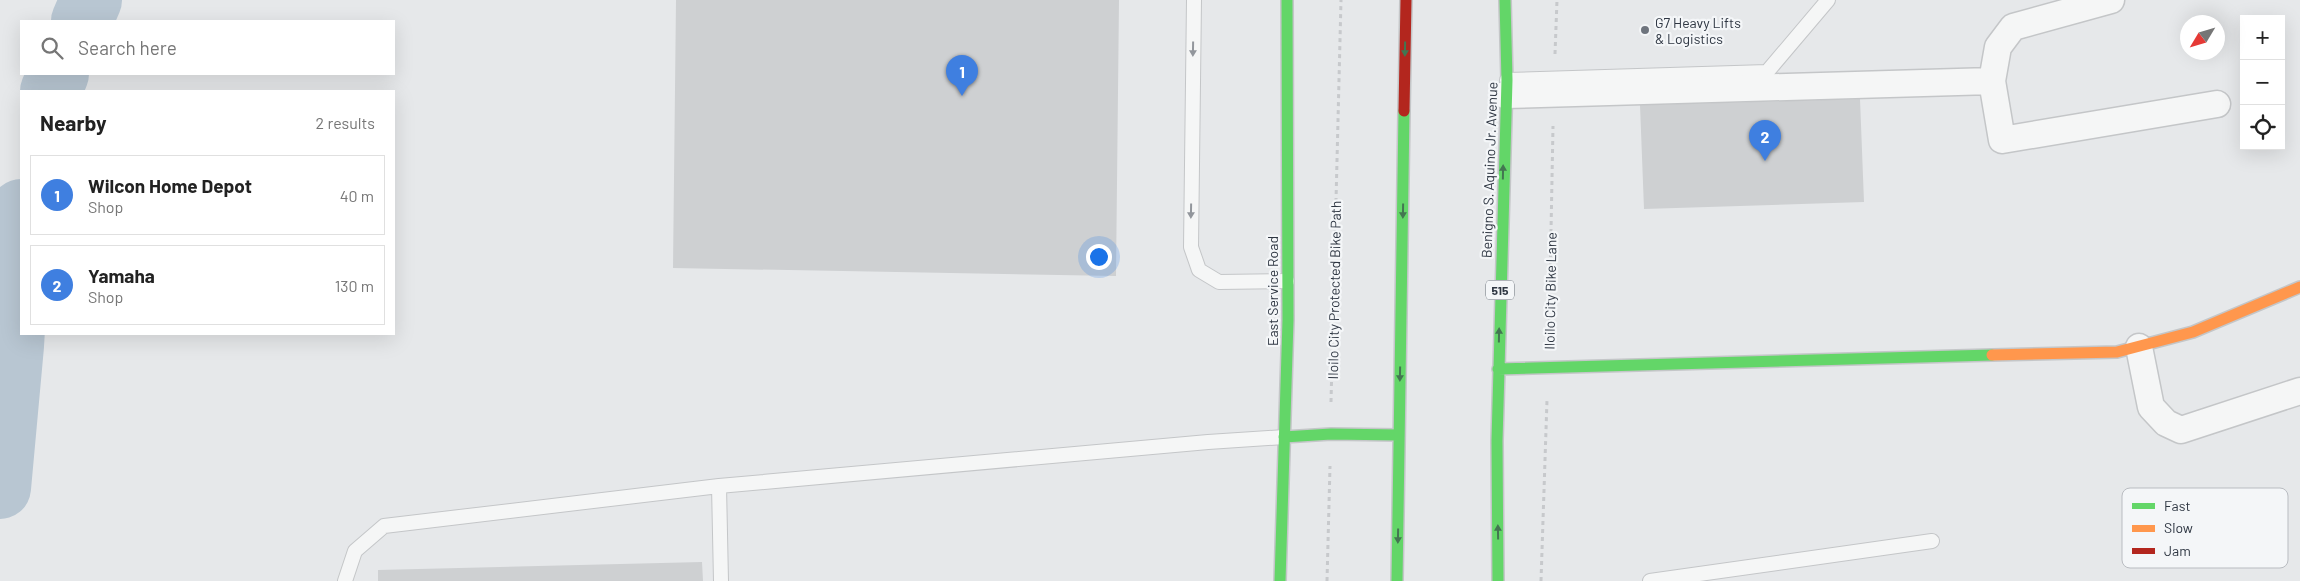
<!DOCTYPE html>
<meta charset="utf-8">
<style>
:root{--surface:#fff;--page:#f6f6f6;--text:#222;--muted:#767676;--line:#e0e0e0;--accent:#7c3aed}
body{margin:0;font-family:Barlow,sans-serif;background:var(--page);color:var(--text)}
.controls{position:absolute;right:15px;top:15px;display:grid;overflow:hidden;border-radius:0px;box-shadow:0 5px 20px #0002}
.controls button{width:45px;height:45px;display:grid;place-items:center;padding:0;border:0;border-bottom:1px solid var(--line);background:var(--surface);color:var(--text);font:25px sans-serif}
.compass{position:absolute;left:2180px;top:15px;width:45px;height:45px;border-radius:50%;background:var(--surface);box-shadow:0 5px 20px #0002;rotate:232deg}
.you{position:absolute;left:1098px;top:256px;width:18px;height:18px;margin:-12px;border:4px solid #fff;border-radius:50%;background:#1a73e8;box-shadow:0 0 0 8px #1a73e833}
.badge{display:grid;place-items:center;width:32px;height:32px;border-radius:50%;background:var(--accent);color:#fff;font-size:16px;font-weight:700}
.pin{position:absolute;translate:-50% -41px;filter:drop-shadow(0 1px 2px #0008)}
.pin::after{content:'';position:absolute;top:26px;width:18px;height:15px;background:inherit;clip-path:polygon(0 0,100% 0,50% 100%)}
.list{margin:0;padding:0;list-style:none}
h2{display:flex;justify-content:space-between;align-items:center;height:65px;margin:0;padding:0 20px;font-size:21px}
h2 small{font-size:16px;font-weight:400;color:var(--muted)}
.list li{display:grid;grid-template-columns:32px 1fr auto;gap:15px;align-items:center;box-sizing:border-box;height:80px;margin:0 10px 10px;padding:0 10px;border:1px solid var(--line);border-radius:0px}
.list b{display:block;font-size:19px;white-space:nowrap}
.list p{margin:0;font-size:16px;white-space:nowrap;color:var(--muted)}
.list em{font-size:16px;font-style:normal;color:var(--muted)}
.icon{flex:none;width:28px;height:28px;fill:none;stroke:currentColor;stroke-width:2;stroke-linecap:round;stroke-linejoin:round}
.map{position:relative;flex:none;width:2300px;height:581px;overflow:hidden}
.search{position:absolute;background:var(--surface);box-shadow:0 5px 20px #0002;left:20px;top:20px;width:375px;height:55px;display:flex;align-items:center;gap:12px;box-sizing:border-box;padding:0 18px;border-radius:0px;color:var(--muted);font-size:19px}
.panel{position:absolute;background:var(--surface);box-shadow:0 5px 20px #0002;left:20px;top:90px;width:375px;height:245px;border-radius:0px}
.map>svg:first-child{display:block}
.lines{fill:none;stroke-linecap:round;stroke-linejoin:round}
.river{stroke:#b8c6d2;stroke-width:62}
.building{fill:#ced0d2}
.lane-casing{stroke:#c4c6c8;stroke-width:16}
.street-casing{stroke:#c4c6c8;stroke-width:29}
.fast-casing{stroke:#c4c6c8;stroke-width:14}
.slow-casing{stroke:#c4c6c8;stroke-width:14}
.jam-casing{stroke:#c4c6c8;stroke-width:14}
.path{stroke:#c7c9cc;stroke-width:3;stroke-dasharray:4 4;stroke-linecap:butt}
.lane{stroke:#f5f6f6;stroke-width:14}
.street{stroke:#f5f6f6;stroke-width:26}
.fast{stroke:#63d668;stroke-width:11}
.slow{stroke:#ff974d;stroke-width:11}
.jam{stroke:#b3261e;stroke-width:11}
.oneway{fill:#92969c}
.oneway2{fill:#437651}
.poi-dot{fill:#6e747d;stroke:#f4f6f8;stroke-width:2}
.labels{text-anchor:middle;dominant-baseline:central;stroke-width:4.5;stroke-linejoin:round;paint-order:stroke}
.shield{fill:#f4f6f8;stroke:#697079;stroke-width:1}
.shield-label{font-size:12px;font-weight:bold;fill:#2e3642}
.poi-label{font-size:14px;fill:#2e3642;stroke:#f4f6f8;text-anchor:start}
.street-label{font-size:14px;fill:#2e3642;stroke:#f4f6f8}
.key{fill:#f4f6f8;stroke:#b9bcc1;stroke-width:1}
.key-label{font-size:14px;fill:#2e3642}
</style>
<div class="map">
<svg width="2300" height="581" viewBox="0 0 2300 581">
<rect width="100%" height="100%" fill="#e6e8ea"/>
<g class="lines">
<path class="river" d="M82,21l9,-21
M51,91l7,-17
M0,488l13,-142 8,-136"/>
</g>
<path class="building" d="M676,0h443l-3,276 -443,-8z
M1860,99l4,103 -220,7 -4,-104z
M702,562l1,19h-325v-11z"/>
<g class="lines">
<g class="lane-casing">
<path id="lane" d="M1194,0l-3,247 8,23 20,12 68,-1
M1507,80l260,-8 61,-72
M719,486l2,95
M345,581l10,-30 29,-25 335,-40 489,-44 76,-5
M1650,581l282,-40"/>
</g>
<g class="street-casing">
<path id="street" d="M1992,81l10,59 215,-36
M1505,95l487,-14 6,-34 15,-20 98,-27
M2139,347l12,60 15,16 15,7 119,-39"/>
</g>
<g class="fast-casing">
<path id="fast" d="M1498,369l494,-14
M1284,437l47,-3 68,1
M1280,581l8,-261 -1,-320
M1397,581l7,-470
M1498,581l-1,-140 10,-361 -2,-80"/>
</g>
<g class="slow-casing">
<path id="slow" d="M1992,355l125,-3 76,-20 107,-45"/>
</g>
<g class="jam-casing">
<path id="jam" d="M1404,111l2,-111"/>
</g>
<path class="path" d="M1555,54l2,-54
M1549,337l4,-211
M1331,402l10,-402
M1327,581l3,-115
M1541,581l6,-181"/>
<use href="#lane" class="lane"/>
<use href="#street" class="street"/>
<use href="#fast" class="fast"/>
<use href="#slow" class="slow"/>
<use href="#jam" class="jam"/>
</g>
<defs><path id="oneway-solid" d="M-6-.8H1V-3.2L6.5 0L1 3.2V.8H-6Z" transform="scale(1.25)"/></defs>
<g class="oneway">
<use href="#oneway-solid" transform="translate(1193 49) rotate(91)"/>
<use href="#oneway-solid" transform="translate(1191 211) rotate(91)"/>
</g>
<g class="oneway2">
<use href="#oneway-solid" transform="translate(1405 49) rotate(91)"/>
<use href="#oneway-solid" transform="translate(1503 172) rotate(-89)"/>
<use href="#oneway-solid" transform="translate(1403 211) rotate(91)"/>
<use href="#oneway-solid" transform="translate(1499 335) rotate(-89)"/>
<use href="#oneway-solid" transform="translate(1400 374) rotate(91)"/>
<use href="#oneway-solid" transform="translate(1498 532) rotate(-91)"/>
<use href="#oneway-solid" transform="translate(1398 536) rotate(91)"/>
</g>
<circle class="poi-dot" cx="1645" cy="30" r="5"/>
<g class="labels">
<rect class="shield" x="1486" y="280.5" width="28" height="19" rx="4"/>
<g class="shield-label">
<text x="1500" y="290">515</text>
</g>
<g class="poi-label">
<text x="1655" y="22">G7 Heavy Lifts<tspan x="1655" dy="16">&amp; Logistics</tspan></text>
</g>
<g class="street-label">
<text transform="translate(1489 170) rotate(-88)">Benigno S. Aquino Jr. Avenue</text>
<text transform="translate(1334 290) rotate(-89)">Iloilo City Protected Bike Path</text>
<text transform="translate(1272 291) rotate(-90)">East Service Road</text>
<text transform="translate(1550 291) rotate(-89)">Iloilo City Bike Lane</text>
</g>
</g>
<rect x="2122" y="488" width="166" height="80" rx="8" class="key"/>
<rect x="2132" y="503" width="23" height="6" fill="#63d668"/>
<rect x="2132" y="525" width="23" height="7" fill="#ff974d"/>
<rect x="2132" y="548" width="23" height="6" fill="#b3261e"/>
<g class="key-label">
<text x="2164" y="511">Fast</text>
<text x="2164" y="533">Slow</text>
<text x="2164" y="556">Jam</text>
</g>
</svg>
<div class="controls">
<button>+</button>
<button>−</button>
<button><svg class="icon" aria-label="locate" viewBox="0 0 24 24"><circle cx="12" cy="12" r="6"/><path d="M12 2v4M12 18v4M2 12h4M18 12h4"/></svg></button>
</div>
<svg class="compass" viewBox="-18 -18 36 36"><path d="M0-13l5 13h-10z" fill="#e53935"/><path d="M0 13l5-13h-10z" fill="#767676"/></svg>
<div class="you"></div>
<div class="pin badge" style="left:962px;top:96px;background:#3f7fe0">1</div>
<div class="pin badge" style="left:1765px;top:161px;background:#3f7fe0">2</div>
<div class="search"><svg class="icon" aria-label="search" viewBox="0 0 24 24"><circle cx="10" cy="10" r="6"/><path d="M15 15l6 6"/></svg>Search here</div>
<section class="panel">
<h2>Nearby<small>2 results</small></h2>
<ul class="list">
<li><span class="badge" style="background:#3f7fe0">1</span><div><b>Wilcon Home Depot</b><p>Shop</p></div><em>40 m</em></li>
<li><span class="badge" style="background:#3f7fe0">2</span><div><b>Yamaha</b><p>Shop</p></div><em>130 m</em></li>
</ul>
</section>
</div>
